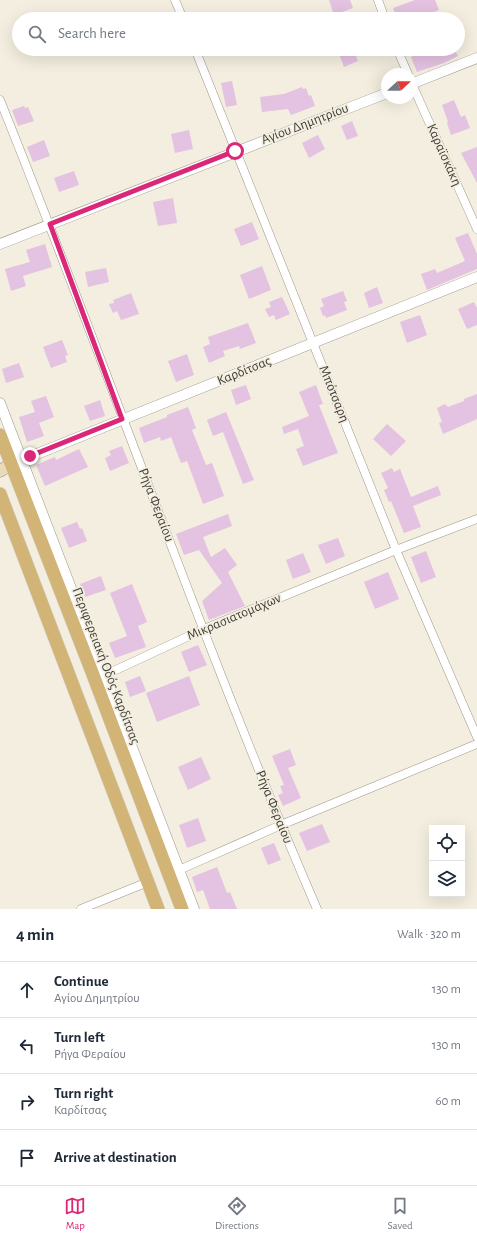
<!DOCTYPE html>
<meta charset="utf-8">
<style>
:root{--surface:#fff;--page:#f2f2f3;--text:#1f2937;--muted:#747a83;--line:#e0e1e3;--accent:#db2777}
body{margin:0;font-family:"Alegreya Sans",sans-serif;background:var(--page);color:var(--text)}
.controls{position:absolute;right:12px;bottom:12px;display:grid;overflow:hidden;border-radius:0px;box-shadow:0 4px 16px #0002}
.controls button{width:36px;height:36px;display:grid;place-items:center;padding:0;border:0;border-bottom:1px solid var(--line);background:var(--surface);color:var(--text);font:20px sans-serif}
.compass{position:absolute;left:381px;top:68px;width:36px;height:36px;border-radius:50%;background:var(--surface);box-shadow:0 4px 16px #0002;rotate:68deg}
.stop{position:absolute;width:12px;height:12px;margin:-9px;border:3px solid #db2777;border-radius:50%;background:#fff}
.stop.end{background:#db2777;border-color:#fff;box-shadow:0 1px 4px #0008}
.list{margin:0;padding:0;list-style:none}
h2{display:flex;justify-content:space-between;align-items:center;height:52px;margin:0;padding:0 16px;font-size:17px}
h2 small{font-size:13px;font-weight:400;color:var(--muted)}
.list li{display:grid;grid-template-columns:26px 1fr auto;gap:12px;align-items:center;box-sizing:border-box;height:56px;padding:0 16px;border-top:1px solid var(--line)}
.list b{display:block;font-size:15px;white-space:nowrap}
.list p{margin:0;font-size:13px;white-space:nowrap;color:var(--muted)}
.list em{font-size:13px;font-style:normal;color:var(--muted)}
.icon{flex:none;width:22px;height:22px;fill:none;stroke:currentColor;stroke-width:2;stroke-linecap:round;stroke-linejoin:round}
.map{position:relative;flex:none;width:477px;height:909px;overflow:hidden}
.search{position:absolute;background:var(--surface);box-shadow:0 4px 16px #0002;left:12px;right:12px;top:12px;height:44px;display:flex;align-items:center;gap:10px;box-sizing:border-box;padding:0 14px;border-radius:22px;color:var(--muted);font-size:15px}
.sheet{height:276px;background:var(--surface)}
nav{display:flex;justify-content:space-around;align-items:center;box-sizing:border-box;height:56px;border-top:1px solid var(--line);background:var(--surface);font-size:11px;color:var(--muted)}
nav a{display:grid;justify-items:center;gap:2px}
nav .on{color:var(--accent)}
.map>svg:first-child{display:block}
.building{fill:#e4c2e1}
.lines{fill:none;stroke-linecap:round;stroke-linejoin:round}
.minor-casing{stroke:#9d978a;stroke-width:9}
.tertiary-casing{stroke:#9d978a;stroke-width:11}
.secondary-casing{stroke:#9d978a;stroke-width:13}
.primary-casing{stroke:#d1d0cf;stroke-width:14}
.minor{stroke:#fff;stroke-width:8}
.tertiary{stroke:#fff;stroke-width:10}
.secondary{stroke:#e8daba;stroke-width:12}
.primary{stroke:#d2b576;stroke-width:13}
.route{stroke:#db2777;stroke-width:5}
.labels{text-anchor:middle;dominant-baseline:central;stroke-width:3.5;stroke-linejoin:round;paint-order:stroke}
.street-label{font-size:14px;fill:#3f3d37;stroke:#f3eedf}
</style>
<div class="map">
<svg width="477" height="909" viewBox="0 0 477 909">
<rect width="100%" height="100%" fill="#f3eedf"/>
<path class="building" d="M329,0h21l3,8 -19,7z
M415,0h20l4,10 -24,9h-18l-4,-11z
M351,49h2l5,12 -14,6 -5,-13z
M431,49h23l4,7 -14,7 -27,9 -6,-15z
M232,81l5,24 -11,2 -5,-24z
M302,87l1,2 3,-1 3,8 2,-1 4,11 -24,9 -3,-6 -26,3 -2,-15 24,-3z
M454,100l7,17 4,-2 5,13 -19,7 -4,-12 1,-1 -6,-17z
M24,106l1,2 3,-1 6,14 -16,5 -6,-16z
M352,121l6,15 -11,4 -6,-14z
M189,130l4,19 -18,4 -4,-19z
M318,135l7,14 -16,9 -7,-15z
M44,140l6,16 -17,6 -6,-15z
M477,147v36l-16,-30z
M74,171l5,14 -20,7 -5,-14z
M173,198l4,25 -19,3 -5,-24z
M252,222l7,17 -18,7 -7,-17z
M468,233l9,21v15l-50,21 -6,-16 14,-5 2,4 28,-12 -10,-23z
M45,244l7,23 -29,9 3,10 -15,5 -6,-22 25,-7 -4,-12z
M262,266l9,24 -22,9 -9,-24z
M106,268l3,14 -21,5 -3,-15z
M377,287l6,16 -14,5 -5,-15z
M343,291l4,10 -3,1 3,8 -21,8 -1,-3 -2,1 -3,-8 4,-2 -3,-7z
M131,293l8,21 -18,6 -4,-9 -4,2 -4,-9 5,-1 -1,-3z
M282,297l8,17 -14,6 -2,-5 -5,2 -4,-8 6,-2 -2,-5z
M474,302l3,6v17l-10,4 -9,-20z
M420,315l7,20 -20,8 -7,-21z
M248,323l8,20 -16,6 -1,-3 -16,5 2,5 -16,7 -6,-16 7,-3 -2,-7z
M62,340l6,15 -3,1 2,6 -16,6 -8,-21z
M187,354l7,21 -18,7 -8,-21z
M19,363l5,14 -18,6 -4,-14z
M246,385l5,14 -15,6 -5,-15z
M316,385l7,19 -4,1 19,48 -35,13 -7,-17 8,-3 -6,-17 -14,5 -2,-7 27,-11 -10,-24z
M477,394v25l-34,15 -4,-11 3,-1 -5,-14 8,-4 3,3 16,-6v-2z
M46,396l8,21 -15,6 5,13 -17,6 -8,-25 16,-5 -4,-11z
M100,400l5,16 -15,5 -6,-15z
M188,407l8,21 -4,2 14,35 6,-2 12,33 -21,8 -16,-43 -6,2 -10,-26 -10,4 -1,-4 -16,6 -5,-15 28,-11v-2z
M226,412l28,68 -11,4 -20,-52 -10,4 -6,-16z
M387,424l19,17 -15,15 -18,-17z
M122,446l7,17 -19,8 -5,-13 6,-3 -2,-4z
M79,449l9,18 -43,19 -9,-21 19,-8 1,3z
M392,468l2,4 6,-3 11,28 27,-11 3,9 -28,11 8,21 -17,6 -13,-32 -2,1 -5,-12 4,-2 -7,-15z
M228,514l4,12 -29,11 8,20 14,-9 12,17 -9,7 17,34 -36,14 -7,-19 20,-18 -23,-33 -15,5 -8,-21z
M77,522l3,7 2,-1 5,13 -18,7 -8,-20z
M338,538l7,18 -19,8 -8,-19z
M426,551l10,26 -15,6 -10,-26z
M303,553l8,19 -18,7 -7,-19z
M388,572l11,27 -24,10 -11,-27z
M101,576l5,14 -21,7 -5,-13z
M132,584l15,38 -9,4 8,21 -31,11 -6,-15 18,-7 -17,-43z
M198,645l9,20 -18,7 -8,-20z
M140,676l6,15 -16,6 -5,-15z
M189,676l11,29 -43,17 -11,-29z
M290,749l6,16 -8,3 13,30 -18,8 -5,-11 5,-2 -3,-7 4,-1 -12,-29z
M201,757l10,22 -23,11 -10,-23z
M198,818l8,23 -19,7 -8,-23z
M322,824l8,18 -23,9 -8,-18z
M274,843l7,17 -13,5 -7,-17z
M217,867l10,26 3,-1 7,17h-27l-7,-19 -6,2 -5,-15z"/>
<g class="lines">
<g class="minor-casing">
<path id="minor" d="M175,0l8,19
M378,0l7,19
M195,49l201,501 81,187
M397,49l11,25
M411,82l66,147
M0,100c108,268 202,543 317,809
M105,675l99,-46 192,-79 81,-31
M179,870l102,-45 196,-81
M81,909l67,-27"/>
</g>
<g class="tertiary-casing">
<path id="tertiary" d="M411,84l66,-26
M0,244l387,-151
M0,403l194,506
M17,462l460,-185"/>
</g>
<g class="secondary-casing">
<path id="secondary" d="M0,471l11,-7"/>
</g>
<g class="primary-casing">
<path id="primary" d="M0,435l92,237 90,237
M0,494l158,415"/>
</g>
<use href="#minor" class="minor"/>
<use href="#tertiary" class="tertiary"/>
<use href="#secondary" class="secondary"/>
<use href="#primary" class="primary"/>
</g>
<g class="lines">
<path class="route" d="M30,456l92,-37 -72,-195 185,-73"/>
</g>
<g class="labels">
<g class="street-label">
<text transform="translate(305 124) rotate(-21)">Αγίου Δημητρίου</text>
<text transform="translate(444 155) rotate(66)">Καραϊσκάκη</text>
<text transform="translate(244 371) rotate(-22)">Καρδίτσας</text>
<text transform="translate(334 394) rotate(68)">Μπότσαρη</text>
<text transform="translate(156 505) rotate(69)">Ρήγα Φεραίου</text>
<text transform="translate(234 617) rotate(-23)">Μικρασιατομάχων</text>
<text transform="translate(106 666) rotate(69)">Περιφερειακή Οδός Καρδίτσας</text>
<text transform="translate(274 807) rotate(68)">Ρήγα Φεραίου</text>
</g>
</g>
</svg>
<div class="controls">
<button><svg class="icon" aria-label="locate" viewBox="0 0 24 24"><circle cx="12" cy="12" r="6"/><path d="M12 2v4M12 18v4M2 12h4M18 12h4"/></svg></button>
<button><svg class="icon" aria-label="layers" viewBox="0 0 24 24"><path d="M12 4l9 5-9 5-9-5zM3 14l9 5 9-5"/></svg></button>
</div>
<svg class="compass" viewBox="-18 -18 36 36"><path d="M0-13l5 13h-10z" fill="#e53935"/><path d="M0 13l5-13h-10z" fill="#747a83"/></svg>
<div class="stop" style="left:235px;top:151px"></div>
<div class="stop end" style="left:30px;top:456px"></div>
<div class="search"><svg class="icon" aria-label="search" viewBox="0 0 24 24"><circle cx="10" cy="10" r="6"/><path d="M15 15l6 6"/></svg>Search here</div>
</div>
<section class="sheet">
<h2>4 min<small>Walk · 320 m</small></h2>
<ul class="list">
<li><svg class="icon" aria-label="ahead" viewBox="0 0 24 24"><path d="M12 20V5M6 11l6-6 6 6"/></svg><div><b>Continue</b><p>Αγίου Δημητρίου</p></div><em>130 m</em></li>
<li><svg class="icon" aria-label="left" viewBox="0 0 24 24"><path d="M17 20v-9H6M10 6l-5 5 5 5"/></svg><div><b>Turn left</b><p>Ρήγα Φεραίου</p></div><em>130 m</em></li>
<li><svg class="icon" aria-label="right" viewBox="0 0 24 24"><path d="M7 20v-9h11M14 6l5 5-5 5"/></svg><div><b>Turn right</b><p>Καρδίτσας</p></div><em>60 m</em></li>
<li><svg class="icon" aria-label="arrive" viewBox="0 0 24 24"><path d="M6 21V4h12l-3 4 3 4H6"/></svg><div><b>Arrive at destination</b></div></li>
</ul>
</section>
<nav>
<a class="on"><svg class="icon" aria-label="map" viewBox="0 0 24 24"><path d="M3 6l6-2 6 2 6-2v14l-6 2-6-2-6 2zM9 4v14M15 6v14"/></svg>Map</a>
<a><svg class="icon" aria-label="directions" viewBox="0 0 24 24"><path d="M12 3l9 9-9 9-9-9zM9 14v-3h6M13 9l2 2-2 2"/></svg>Directions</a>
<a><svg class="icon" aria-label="saved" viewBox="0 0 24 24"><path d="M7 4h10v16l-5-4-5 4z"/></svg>Saved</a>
</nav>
